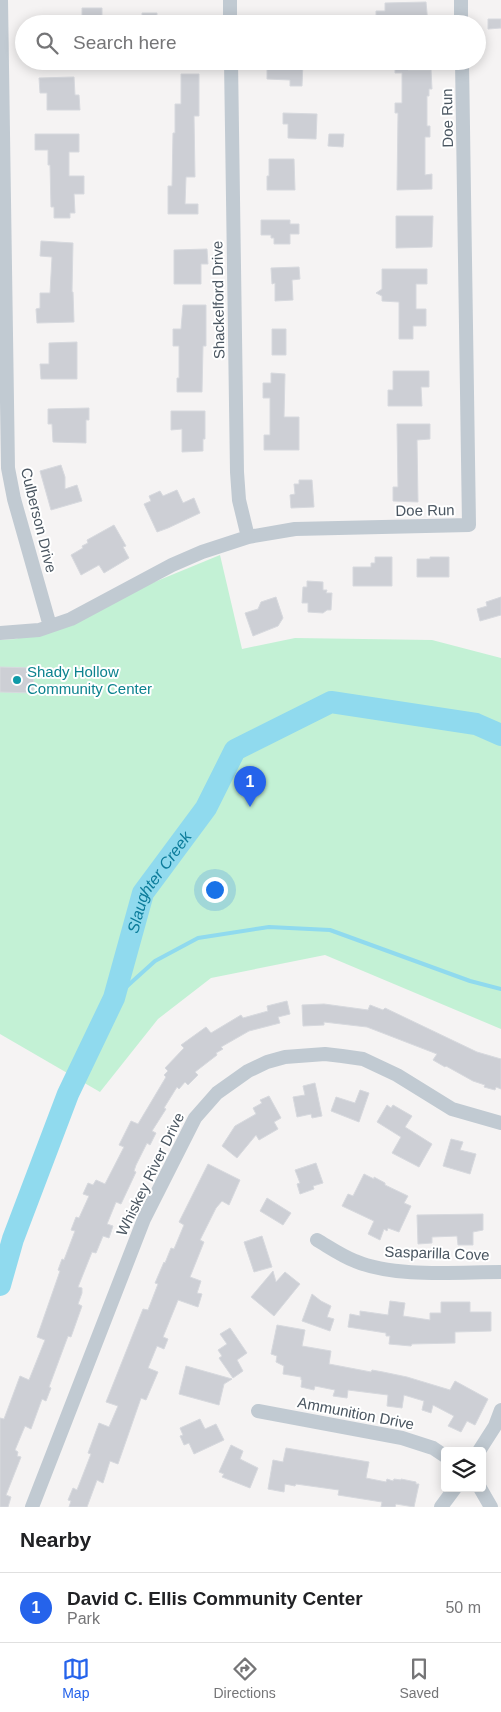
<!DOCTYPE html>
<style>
:root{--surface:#fff;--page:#f6f6f6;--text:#202124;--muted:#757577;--line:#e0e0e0;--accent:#2563eb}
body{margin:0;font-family:Arial,sans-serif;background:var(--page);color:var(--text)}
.controls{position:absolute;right:15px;bottom:15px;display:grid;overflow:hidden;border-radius:5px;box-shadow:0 2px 12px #0003}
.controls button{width:45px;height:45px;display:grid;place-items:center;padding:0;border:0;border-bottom:1px solid var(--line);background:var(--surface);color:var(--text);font:25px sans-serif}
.you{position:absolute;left:214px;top:889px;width:18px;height:18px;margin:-12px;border:4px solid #fff;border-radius:50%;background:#1a73e8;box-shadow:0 0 0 8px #1a73e833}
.badge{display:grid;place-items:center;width:32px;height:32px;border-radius:50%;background:var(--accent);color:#fff;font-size:16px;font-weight:700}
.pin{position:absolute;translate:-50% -41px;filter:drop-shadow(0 1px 2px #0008)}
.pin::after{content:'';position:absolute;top:26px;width:18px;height:15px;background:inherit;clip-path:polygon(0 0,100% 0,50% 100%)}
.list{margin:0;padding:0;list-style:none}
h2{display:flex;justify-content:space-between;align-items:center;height:65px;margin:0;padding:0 20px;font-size:21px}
h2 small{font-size:16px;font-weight:400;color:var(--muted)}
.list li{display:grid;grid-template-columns:32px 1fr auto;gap:15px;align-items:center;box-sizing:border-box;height:70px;padding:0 20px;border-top:1px solid var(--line)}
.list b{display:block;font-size:19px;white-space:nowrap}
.list p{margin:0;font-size:16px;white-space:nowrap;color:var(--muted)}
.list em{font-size:16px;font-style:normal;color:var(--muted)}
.icon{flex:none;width:28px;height:28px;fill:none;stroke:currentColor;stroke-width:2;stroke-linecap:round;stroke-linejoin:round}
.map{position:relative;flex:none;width:501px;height:1507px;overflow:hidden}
.search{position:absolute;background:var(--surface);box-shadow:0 2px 12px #0003;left:15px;right:15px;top:15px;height:55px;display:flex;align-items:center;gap:12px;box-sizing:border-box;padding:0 18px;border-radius:28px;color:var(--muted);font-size:19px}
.sheet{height:135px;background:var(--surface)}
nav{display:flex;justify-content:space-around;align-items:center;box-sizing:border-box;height:70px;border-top:1px solid var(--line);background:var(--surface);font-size:14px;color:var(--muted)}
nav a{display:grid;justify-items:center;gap:2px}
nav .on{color:var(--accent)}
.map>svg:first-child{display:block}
.green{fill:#c3f1d5}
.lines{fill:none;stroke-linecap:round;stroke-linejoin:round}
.stream{stroke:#90daee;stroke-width:4}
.river{stroke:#90daee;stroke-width:22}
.building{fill:#cdcfd5;stroke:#d7d9de}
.minor{stroke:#c1cad2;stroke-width:14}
.culture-dot{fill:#0f9aa8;stroke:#fff;stroke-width:2}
.labels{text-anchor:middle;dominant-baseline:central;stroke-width:4;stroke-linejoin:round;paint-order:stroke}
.street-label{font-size:15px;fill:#4a5661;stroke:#fff}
.culture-label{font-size:15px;fill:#0d838f;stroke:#fff;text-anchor:start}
.water-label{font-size:16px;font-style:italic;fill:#0c7c9b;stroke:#fff}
</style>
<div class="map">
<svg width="501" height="1507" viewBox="0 0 501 1507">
<rect width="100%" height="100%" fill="#f5f3f3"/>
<path class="green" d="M220,555l22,94 53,-11 137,2 69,18v371l-176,-74 -114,23 -53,41 -58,73 -100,-58v-394l16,-1z"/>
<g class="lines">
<path class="stream" d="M114,998l41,-37 43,-23 71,-11 61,3 140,51 31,8"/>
<path class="river" id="s1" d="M0,1285l13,-46 55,-145 46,-96 29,-105 63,-85 29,-58 96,-48 145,22 25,11"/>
</g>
<path class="building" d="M426,2l2,22h-52v-13h9v-8z
M82,8h20v15h-20z
M142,13h15v11h-15z
M488,19h13v9l-13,1z
M267,61h36l-1,25h-12v-6l-23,-1z
M395,61h13v9h23l1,19h-3v7h-2v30h3v11h-5v38l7,-1v15l-35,1 1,-77h-3v-10h7v-30h-7z
M181,74h18v42h-5l1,61h-9l-1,27h13v10h-30v-28h4l1,-53h2v-29h6z
M74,77l1,18h4l1,15h-33v-17h-7l-1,-15z
M283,113l34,1 -1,25 -28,-1v-14h-5z
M35,134h44v18h-10v24h15v18h-10l1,19h-5v5h-16v-11h-3l-1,-42h-2v-15h-13z
M329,134h15l-1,13 -15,-1z
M269,159h25l1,31h-28v-14h2z
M396,216h37l-1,31 -36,1z
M261,220h29v4h9v10h-9v10h-16v-6h-3v-3h-10z
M41,241l32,2 -1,49h1l1,30 -37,1 -1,-14 4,-1v-15h10l2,-36 -12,-1z
M207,249l1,15h-7v20h-27v-34z
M299,267l1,12 -8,1 1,20 -18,1v-18l-3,1 -1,-16z
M382,269h45v15h-11v25h10v17h-13v13h-14v-37l-17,-1v-5l-6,-3 6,-4z
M183,305h23v41h-3l-1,46h-25v-14h2v-32h-6v-17h8z
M272,329h14v26h-14z
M77,342v37h-36l-1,-15h9v-21z
M393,371h36v16h-8l1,19h-34v-16h5z
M271,373l14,1 -1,43h15v33h-35v-15h6v-37h-7v-15h8z
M89,408v12h-3v23l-33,-1 -1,-18h-4v-15z
M171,411h34v28h-2v12l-21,1v-23l-11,1z
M397,424h33v15l-13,1 1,62 -25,-1v-14h5z
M61,465l4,12v12l12,-4 5,16 -31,9 -11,-39z
M299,480h13l2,27 -23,1 -1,-13 5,-1 -1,-10h5z
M177,490l6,13 11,-5 6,15 -32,15 -11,4 -13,-28 7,-3 -2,-5 11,-5 3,5z
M114,525l12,21 -3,1 6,11 -25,15 -5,-8 -18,10 -10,-20 12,-7 -1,-2 6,-3 -1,-3z
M375,557h17v29h-39v-19h18v-4h4z
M430,557h19v20h-32v-18h13z
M307,581l16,1v8h4l-1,3h6l-1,17h-4l-4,3 -15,-1v-9h-6l1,-16h4z
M276,597l7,21 -5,8 -25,10 -8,-23 13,-4 3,-7z
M501,597v18l-21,6 -3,-12 10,-3 -1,-4z
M0,667l34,1 -1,25 -33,-1z
M287,1001l3,13 -12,3 2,6 -31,8 -28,16 2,2 -7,4 1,2 -22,17 3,3 -10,10 -3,-3 -6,7 -2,-2 -13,21 2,1 -14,22 4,2 -6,12 -3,-2 -11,22 -2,6 2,1 -15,32 -5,-2 -9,22 6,2 -4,12 -6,-2 -7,17 -4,-1 -14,35 4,1v5l-4,11 4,2 -11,31 -3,-1 -19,51 2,1 -5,13 -4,-2 -11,30 -6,-3 -10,24 3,2 -1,4 4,1 -15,38 5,2 -3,10h-8v-89l4,1 16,-43 9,4 16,-40 -8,-3 23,-66 -2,-1 4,-11 2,1 11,-29 -4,-1 5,-13 3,1 10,-22 -6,-2 5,-11 5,2 3,-5 9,4 19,-37 -5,-2 12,-24 7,3 28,-47 -2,-2 4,-4 -3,-3 19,-20 -3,-3 25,-18 5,6 30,-18 2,3 25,-7 -1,-5z
M324,1004l44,6 2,-5 13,5 2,-2 92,44 24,7v30l-5,-2 -1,3 -11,-3 1,-2 -12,-4 -27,-15 -1,1 -12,-7 4,-6 -70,-27 -43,-5v3l-21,1 -1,-21z
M315,1083l7,33 -10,2 -1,-4 -14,3 -4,-20 12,-2 -2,-9z
M360,1090l9,3 -10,29 -28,-11 5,-14 19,6z
M269,1096l12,22 -7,4 4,7 -19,11 -3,-5 -19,23 -15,-12 13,-20 21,-12 -3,-6 9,-5 -2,-3z
M387,1105l4,3 2,-3 19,11 -7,11 27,17 -13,23 -27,-14 9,-16 -24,-15z
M451,1139l12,3 -3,8 16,4 -6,20 -27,-8z
M316,1163l7,20 -10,3 1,3 -14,5 -3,-10 3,-1 -5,-13z
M208,1164l32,16 -11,25 -7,-4 -6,7 -16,32 4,2 -14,35 11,4 -4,12 5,1 -4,13 -20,-7 -15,37 5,2 -4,10 -7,-3 -9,22 10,4 -12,28 -5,-2 -23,66 -8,-3 -7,22 -6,-3 -10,27h-18l2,-6 -3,-1 5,-12 4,2 14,-36 -3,-1 11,-30 10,4 9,-21 -12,-4 37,-93 5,1 10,-26 -3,-1 9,-21 1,1 6,-15 3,1 10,-24 -5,-3z
M364,1174l10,5v-2l11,6v2l23,11 -4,7 7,3 -12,26 -11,-4 -1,3 -3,-2 -4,11 -12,-6 6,-13 -32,-15 6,-12 5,2z
M267,1198l24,15 -8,12 -23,-14z
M483,1214v16l-10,2v13h-15l-1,-9 -25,1v6l-14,1 -1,-29z
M262,1236l10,31 -18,5 -10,-30z
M273,1271l3,11 9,-10 15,12 -26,32 -23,-19z
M312,1294l9,7 10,5 -4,11 7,2 -4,12 -28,-10z
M390,1301l15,2 -2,13 27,4v-7h11v-11h29v10h21v19l-36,1v11l-43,1 -1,2 -22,-2 1,-8h-4v-3l-38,-6 2,-13 10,2v-5l28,4z
M277,1325l28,5 -3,16 29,5 -2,13 42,8 1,-2 11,2 24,5 43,13 5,-9 33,18 -13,26 -8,-4 -6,11 -13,-6 6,-10 -21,-11 -2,8 -9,-3 2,-9 -20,-6 -2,13 -15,-2 1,-11 -40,-5 -1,8 -14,-2 2,-6 -20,-4 -1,4 -13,-3 1,-7h-1v-3l-18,-3 1,-8 -8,-4 1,-6 -6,-2z
M230,1328l17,25 -10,7 6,11 -10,7 -14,-20 3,-2 -4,-6 9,-6 -7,-10z
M186,1366l46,13 -8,5 -5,21 -40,-11z
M200,1419l5,10 11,-5 8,16 -30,14 -5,-11 -5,2 -4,-9 3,-1 -3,-7z
M231,1445l12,6 -3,8 18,9 -8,20 -28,-11 2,-3 -5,-2z
M286,1448l83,14 -3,16 20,4 1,-3 6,2 1,-2 7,1v-1l15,3v2h3l-5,23 -18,-3 -1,3h-14l1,-5 -44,-7 1,-5 -43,-6 -1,2 -10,-2 -1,8 -16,-3 5,-29 10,2z"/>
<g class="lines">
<path class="minor" d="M1,0l7,468 6,31 36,127
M230,0v24
M461,0v24
M231,61l6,411 2,28 9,37
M0,633l39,-3 32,-11 101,-54 30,-13 46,-15 47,-8 174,-4 -7,-464
M317,1240c12,7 25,16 38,21 40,17 102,11 146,11
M258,1411l144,27 31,10 12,8
M479,1451l16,-25 6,-16
M480,1488l11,19
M32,1507l112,-288 51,-101 22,-25 31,-22 19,-9 18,-5 40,-3 17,2 21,3 34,16 55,34 49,14
M441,1507l14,-19"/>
</g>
<circle class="culture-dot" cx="17" cy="680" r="5"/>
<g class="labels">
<g class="street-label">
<text transform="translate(447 118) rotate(-91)">Doe Run</text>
<text transform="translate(218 300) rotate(-91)">Shackelford Drive</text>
<text transform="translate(425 510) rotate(-1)">Doe Run</text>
<text transform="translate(39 520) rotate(76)">Culberson Drive</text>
<text transform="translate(150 1174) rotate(-64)">Whiskey River Drive</text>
<text transform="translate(437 1253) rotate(2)">Sasparilla Cove</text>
<text transform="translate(356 1413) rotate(11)">Ammunition Drive</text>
</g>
<g class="culture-label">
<text x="27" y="671">Shady Hollow<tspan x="27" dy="17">Community Center</tspan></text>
</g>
<g class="water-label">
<text stroke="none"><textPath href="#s1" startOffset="435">Slaughter Creek</textPath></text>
</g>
</g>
</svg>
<div class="controls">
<button><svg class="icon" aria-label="layers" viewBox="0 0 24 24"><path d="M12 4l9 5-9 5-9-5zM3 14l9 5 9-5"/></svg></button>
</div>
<div class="you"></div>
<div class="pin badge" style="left:250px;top:807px">1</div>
<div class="search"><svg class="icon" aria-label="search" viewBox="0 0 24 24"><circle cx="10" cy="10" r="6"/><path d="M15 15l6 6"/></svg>Search here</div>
</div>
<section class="sheet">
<h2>Nearby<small></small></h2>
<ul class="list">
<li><span class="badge">1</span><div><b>David C. Ellis Community Center</b><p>Park</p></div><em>50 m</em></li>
</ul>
</section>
<nav>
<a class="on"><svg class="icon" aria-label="map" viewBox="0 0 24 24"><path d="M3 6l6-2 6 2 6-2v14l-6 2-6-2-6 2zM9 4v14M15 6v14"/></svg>Map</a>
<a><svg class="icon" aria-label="directions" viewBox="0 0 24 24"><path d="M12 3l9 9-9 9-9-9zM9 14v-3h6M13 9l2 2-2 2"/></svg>Directions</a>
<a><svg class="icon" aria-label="saved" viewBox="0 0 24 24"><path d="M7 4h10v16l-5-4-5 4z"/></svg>Saved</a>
</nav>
